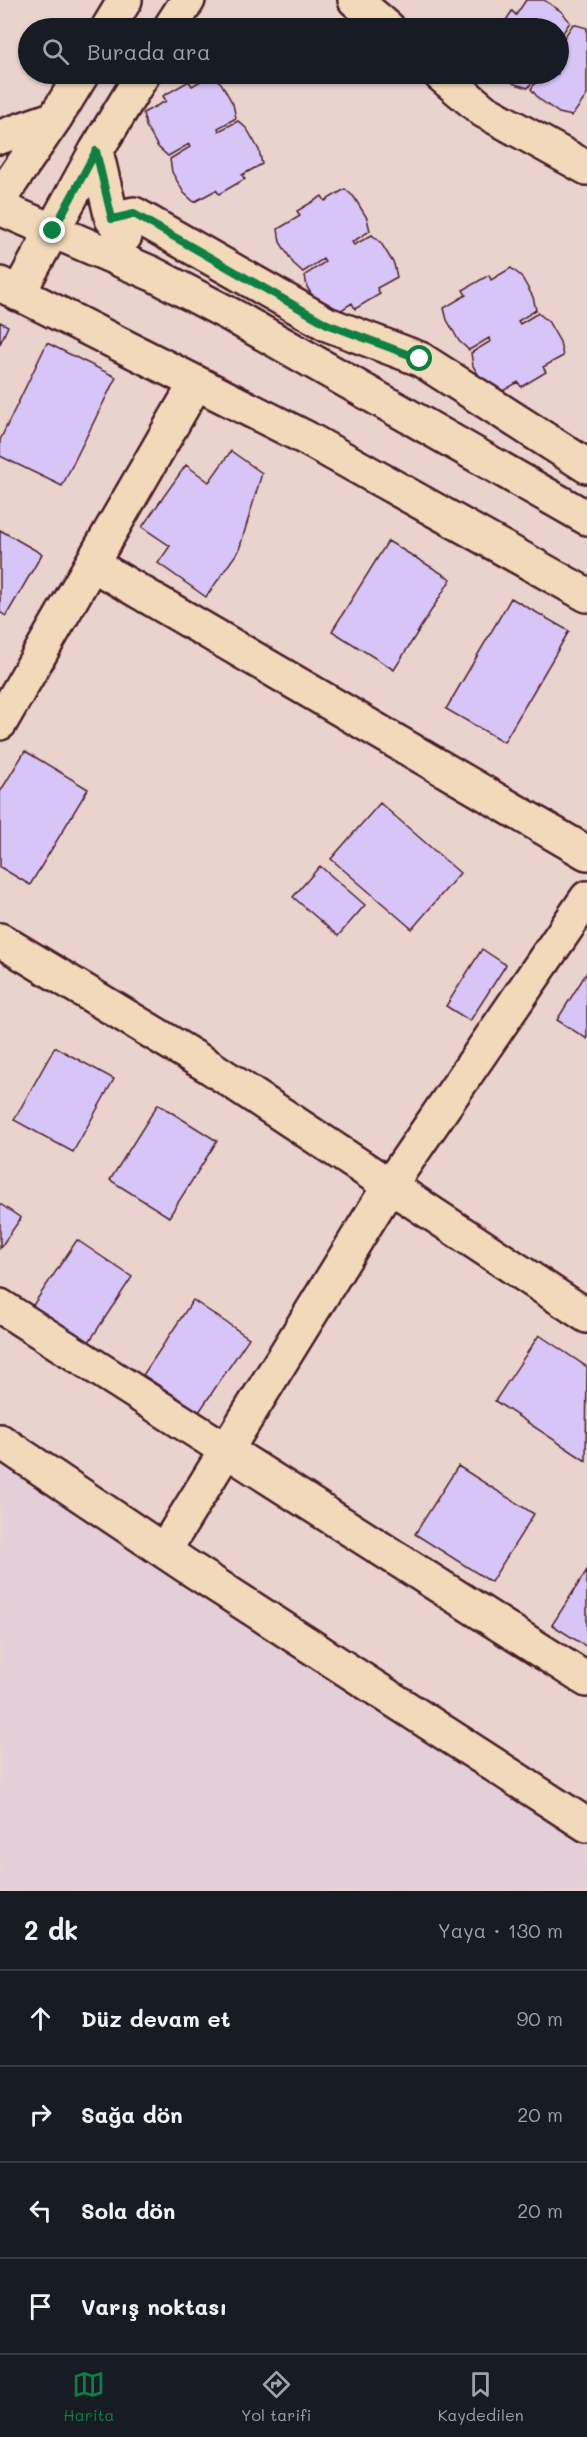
<!DOCTYPE html>
<html lang="tr">
<meta charset="utf-8">
<style>
:root{--surface:#171b24;--page:#20242c;--text:#f1f3f6;--muted:#9ea1a6;--line:#363941;--accent:#0b8043}
body{margin:0;font-family:Mali,sans-serif;background:var(--page);color:var(--text)}
.stop{position:absolute;width:18px;height:18px;margin:-14px;border:4px solid #0b8043;border-radius:50%;background:#fff}
.stop.end{background:#0b8043;border-color:#fff;box-shadow:0 2px 6px #0008}
.list{margin:0;padding:0;list-style:none}
h2{display:flex;justify-content:space-between;align-items:center;height:78px;margin:0;padding:0 24px;font-size:26px}
h2 small{font-size:20px;font-weight:400;color:var(--muted)}
.list li{display:grid;grid-template-columns:39px 1fr auto;gap:18px;align-items:center;box-sizing:border-box;height:96px;padding:0 24px;border-top:2px solid var(--line)}
.list b{display:block;font-size:22px;white-space:nowrap}
.list em{font-size:20px;font-style:normal;color:var(--muted)}
.icon{flex:none;width:33px;height:33px;fill:none;stroke:currentColor;stroke-width:2;stroke-linecap:round;stroke-linejoin:round}
.map{position:relative;flex:none;width:587px;height:1891px;overflow:hidden}
.search{position:absolute;background:var(--surface);box-shadow:0 2px 4px #0004;left:18px;right:18px;top:18px;height:66px;display:flex;align-items:center;gap:15px;box-sizing:border-box;padding:0 21px;border-radius:33px;color:var(--muted);font-size:22px}
.sheet{height:462px;background:var(--surface)}
nav{display:flex;justify-content:space-around;align-items:center;box-sizing:border-box;height:84px;border-top:2px solid var(--line);background:var(--surface);font-size:16px;color:var(--muted)}
nav a{display:grid;justify-items:center;gap:3px}
nav .on{color:var(--accent)}
.map>svg:first-child{display:block}
.built{fill:#e4cfd9}
.building{fill:#d7c5f7;stroke:#4a1f2b;stroke-width:1.5}
.lines{fill:none;stroke-linecap:round;stroke-linejoin:round}
.minor-casing{stroke:#4a1f2b;stroke-width:38}
.minor{stroke:#f2d9ba;stroke-width:33}
.route{stroke:#0b8043;stroke-width:8}
</style>
<div class="map">
<svg width="587" height="1891" viewBox="0 0 587 1891">
<rect width="100%" height="100%" fill="#ead3cc"/>
<filter id="ink" filterUnits="userSpaceOnUse"><feTurbulence type="fractalNoise" baseFrequency=".0167" numOctaves="2"/><feDisplacementMap in="SourceGraphic" scale="12" xChannelSelector="R" yChannelSelector="G"/><feConvolveMatrix kernelMatrix="1 2 1 2 8 2 1 2 1" color-interpolation-filters="sRGB"/></filter>
<g filter="url(#ink)">
<path class="built" d="M0,1432l587,398v61h-587z"/>
<path class="building" d="M526,0h18l18,12 8,10 -11,17 3,2 11,-17 14,4v67l-15,21 -13,-3 -20,-14 -8,-10 10,-15h17v-46h-57l11,-17 4,4z
M498,74h39l-9,14 -13,-4z
M211,75l10,8 12,21 3,14 -18,10 1,3 19,-10 9,8 12,21 3,14 -20,11 3,4 -26,15 -3,-4 -22,12 -10,-9 -12,-21 -2,-13 20,-12 -1,-3 -21,12 -10,-9 -12,-21 -3,-13 23,-12 -3,-5 26,-15 3,5z
M345,189l9,8 13,21 3,13 -18,11 2,3 18,-10 9,8 13,21 3,13 -20,11 3,6 -25,15 -3,-6 -22,14 -10,-9 -13,-21 -2,-12 20,-13 -2,-3 -20,13 -10,-9 -13,-21 -2,-13 22,-13 -3,-5 25,-15 3,5z
M511,268l10,8 12,21 3,13 -18,11 2,3 18,-11 10,8 12,21 3,14 -20,11 3,5 -25,15 -3,-5 -22,13 -10,-8 -13,-21 -2,-13 20,-12 -2,-3 -20,12 -10,-9 -12,-21 -3,-12 22,-13 -3,-5 26,-15 2,5z
M0,322l8,4 -8,18z
M47,343l69,34 -54,109 -62,-30v-16z
M231,451l31,22 -23,77 -33,47 -48,-34 12,-17 -28,-19 44,-62 23,17z
M0,530l42,24 -36,62 -6,-4z
M388,541l63,38 -57,91 -62,-39z
M511,598l58,33 -65,111 -58,-33z
M25,751l63,38 -58,96 -30,-18v-75z
M380,803l80,70 -48,56 -81,-70z
M320,866l45,39 -27,31 -45,-39z
M482,949l24,16 -36,56 -24,-15z
M587,972v67l-30,-19z
M55,1047l59,32 -41,73 -59,-32z
M158,1104l59,37 -48,76 -59,-37z
M0,1204l21,14 -21,30z
M77,1240l55,37 -47,71 -56,-37z
M193,1300l56,38 -50,74 -56,-37z
M539,1335l48,32 -1,94 -91,-60z
M458,1466l76,48 -43,68 -76,-48z
M587,1570v77l-35,-22z"/>
<g class="lines">
<g class="minor-casing">
<path id="minor" d="M355,0l33,28
M108,28l17,-28
M170,28l18,-28
M440,74l44,37 103,57
M0,137l55,-19
M96,151l16,68 13,17
M0,198l55,-80 27,-44
M0,208l153,66 80,42 354,202
M112,219l22,-5 193,110 93,35 167,107
M0,284l306,154 281,157
M18,294l78,-143 47,-77
M92,564l495,289
M0,723l196,-340
M0,940l210,127 377,249
M0,1306l587,374
M0,1441l185,124 402,260
M164,1551l226,-366 197,-287"/>
</g>
<use href="#minor" class="minor"/>
</g>
</g>
<g class="lines" filter="url(#ink)">
<path class="route" d="M53,231l43,-80 16,68 22,-5 193,110 93,35"/>
</g>
</svg>
<div class="stop" style="left:420px;top:359px"></div>
<div class="stop end" style="left:53px;top:231px"></div>
<div class="search"><svg class="icon" aria-label="search" viewBox="0 0 24 24"><circle cx="10" cy="10" r="6"/><path d="M15 15l6 6"/></svg>Burada ara</div>
</div>
<section class="sheet">
<h2>2 dk<small>Yaya · 130 m</small></h2>
<ul class="list">
<li><svg class="icon" aria-label="ahead" viewBox="0 0 24 24"><path d="M12 20V5M6 11l6-6 6 6"/></svg><div><b>Düz devam et</b></div><em>90 m</em></li>
<li><svg class="icon" aria-label="right" viewBox="0 0 24 24"><path d="M7 20v-9h11M14 6l5 5-5 5"/></svg><div><b>Sağa dön</b></div><em>20 m</em></li>
<li><svg class="icon" aria-label="left" viewBox="0 0 24 24"><path d="M17 20v-9H6M10 6l-5 5 5 5"/></svg><div><b>Sola dön</b></div><em>20 m</em></li>
<li><svg class="icon" aria-label="arrive" viewBox="0 0 24 24"><path d="M6 21V4h12l-3 4 3 4H6"/></svg><div><b>Varış noktası</b></div></li>
</ul>
</section>
<nav>
<a class="on"><svg class="icon" aria-label="map" viewBox="0 0 24 24"><path d="M3 6l6-2 6 2 6-2v14l-6 2-6-2-6 2zM9 4v14M15 6v14"/></svg>Harita</a>
<a><svg class="icon" aria-label="directions" viewBox="0 0 24 24"><path d="M12 3l9 9-9 9-9-9zM9 14v-3h6M13 9l2 2-2 2"/></svg>Yol tarifi</a>
<a><svg class="icon" aria-label="saved" viewBox="0 0 24 24"><path d="M7 4h10v16l-5-4-5 4z"/></svg>Kaydedilen</a>
</nav>
